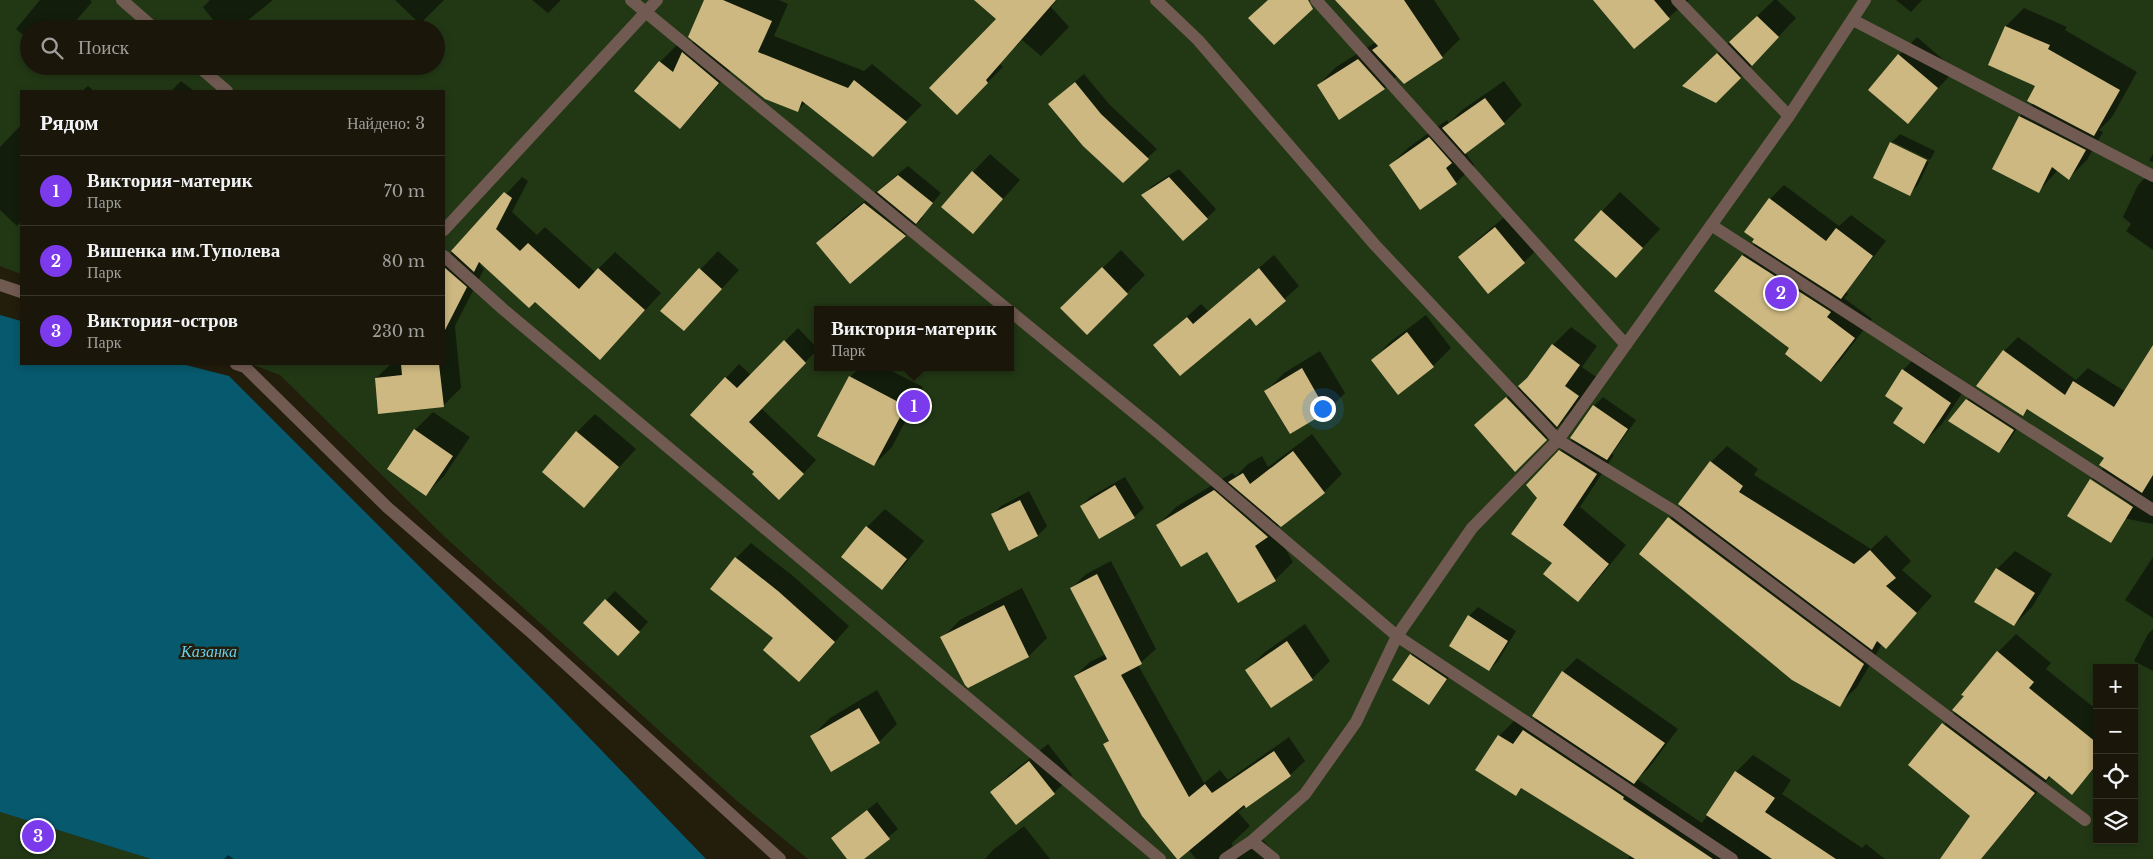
<!DOCTYPE html>
<html lang="ru">
<meta charset="utf-8">
<style>
:root{--surface:#1a1609;--page:#231f12;--text:#f1f3f6;--muted:#9f9f9c;--line:#38352a;--accent:#7c3aed}
body{margin:0;font-family:"Libre Baskerville",serif;background:var(--page);color:var(--text)}
.controls{position:absolute;right:15px;bottom:15px;display:grid;overflow:hidden;border-radius:0px;box-shadow:0 2px 8px #0003}
.controls button{width:45px;height:45px;display:grid;place-items:center;padding:0;border:0;border-bottom:1px solid var(--line);background:var(--surface);color:var(--text);font:25px sans-serif}
.you{position:absolute;left:1322px;top:408px;width:18px;height:18px;margin:-12px;border:4px solid #fff;border-radius:50%;background:#1a73e8;box-shadow:0 0 0 8px #1a73e833}
.badge{display:grid;place-items:center;width:32px;height:32px;border-radius:50%;background:var(--accent);color:#fff;font-size:16px;font-weight:700}
.pin{position:absolute;translate:-50% -50%;border:2px solid #fff;box-shadow:0 1px 5px #0006}
.popup{position:absolute;left:814px;top:306px;width:200px;height:65px;box-sizing:border-box;display:grid;place-content:center;border-radius:0px;background:var(--surface);filter:drop-shadow(0 1px 4px #0005);font-size:16px;white-space:nowrap;color:var(--muted)}
.popup b{font-size:19px;color:var(--text)}
.popup::after{content:'';position:absolute;left:50%;top:100%;margin-left:-10px;border:10px solid transparent;border-top-color:var(--surface)}
.list{margin:0;padding:0;list-style:none}
h2{display:flex;justify-content:space-between;align-items:center;height:65px;margin:0;padding:0 20px;font-size:21px}
h2 small{font-size:16px;font-weight:400;color:var(--muted)}
.list li{display:grid;grid-template-columns:32px 1fr auto;gap:15px;align-items:center;box-sizing:border-box;height:70px;padding:0 20px;border-top:1px solid var(--line)}
.list b{display:block;font-size:19px;white-space:nowrap}
.list p{margin:0;font-size:16px;white-space:nowrap;color:var(--muted)}
.list em{font-size:16px;font-style:normal;color:var(--muted)}
.icon{flex:none;width:28px;height:28px;fill:none;stroke:currentColor;stroke-width:2;stroke-linecap:round;stroke-linejoin:round}
.map{position:relative;flex:none;width:2153px;height:859px;overflow:hidden}
.search{position:absolute;background:var(--surface);box-shadow:0 2px 8px #0003;left:20px;top:20px;width:425px;height:55px;display:flex;align-items:center;gap:12px;box-sizing:border-box;padding:0 18px;border-radius:28px;color:var(--muted);font-size:19px}
.panel{position:absolute;background:var(--surface);box-shadow:0 2px 8px #0003;left:20px;top:90px;width:425px;height:275px;border-radius:0px}
.map>svg:first-child{display:block}
.green{fill:#223815;fill-rule:evenodd}
.water{fill:#07596d}
.shadow{fill:#0007}
.building{fill:#cdb881}
.lines{fill:none;stroke-linecap:round;stroke-linejoin:round}
.lane{stroke:#715a51;stroke-width:12}
.labels{text-anchor:middle;dominant-baseline:central;stroke-width:5;stroke-linejoin:round;paint-order:stroke}
.water-label{font-size:16px;font-style:italic;fill:#67cfef;stroke:#231d0c}
</style>
<div class="map">
<svg width="2153" height="859" viewBox="0 0 2153 859">
<rect width="100%" height="100%" fill="#231d0c"/>
<path class="green" d="M0,0h2153v859h-1345l-72,-59 -290,-262 -166,-163 -29,-11h193v-273h-423v183l-21,-8zM29,29h407v37h-407zM818,310h192v57h-192zM2097,668h37v172h-37z
M0,812l151,47h-151z"/>
<path class="water" d="M0,315l21,6v43h161l47,12 324,324 153,159h-555l-151,-47z"/>
<path class="shadow" d="M40,0h50l2,2 -23,27h-40v11l-13,-11z
M210,0h63l-36,29h-17l-17,-22z
M395,0h49l-24,24z
M532,0h29l-13,13z
M705,0h74l9,4 -14,32 90,35 8,-7 50,41 -50,50 -66,-53 -9,9 -66,-41 -33,39 -18,18 -20,-65 18,-18 7,6 10,-10z
M976,0h81l-6,7 18,20 -28,29 -19,-16 -22,24 3,3 -46,46 41,-94z
M1337,0h97l26,39 -18,18 -44,18 -13,13 -46,30 -21,-33 18,-18 40,-25z
M1618,0h71l-55,47z
M1774,0h3l19,18 -62,66 -33,-15z
M1896,0h26l-11,12z
M2024,8l43,19 -2,3 72,42 -25,45 -13,13 4,2 -16,28 -18,18 -11,-8 -20,22 -45,-23 27,-53 13,-13 4,-18 -47,-21 16,-38z
M1917,37l38,33 -48,52 -8,-67z
M1084,74l26,31 47,44 -34,32 -64,-86z
M181,81l13,10h-23z
M1504,81l18,24 -18,18 -39,29 9,13 -18,18 -66,-18 18,-17 39,-28 2,3 13,-13z
M88,86l6,5h-12z
M21,125v96l-4,5 -17,-16v-63z
M1900,134l35,17 -5,9 -37,-18v3l36,17 -11,23 -9,9 -18,-51z
M990,154l30,26 -47,53v-61z
M2153,154v8l-4,-1z
M908,166l33,27 -20,24 2,1 -18,18 -87,7 17,-18z
M1179,169l37,40 -9,9 -64,-23 9,-9z
M2153,170v80l-27,-19 5,-7 -8,-7 15,-32z
M522,177l6,4 -16,31 25,23 8,-8 50,45 20,-20 46,41 -61,66 -65,-59 -53,-37 -2,2 4,4 -29,57 6,62 -18,18 -67,-28 15,-14h53v-103z
M1784,185l55,41 12,-11 35,26 -40,51 2,2 -4,4 28,21 -33,43 -18,18 -30,-32 -75,-57 27,-36 13,-12 14,-44z
M1620,192l40,37 -44,48 -41,-37z
M1513,210l29,35 -18,17 -64,-5 18,-18z
M1121,250l24,25 -58,58 -25,-25z
M718,251l21,19 -55,60 -22,-20z
M1274,255l25,31 -43,38 -6,-8 -95,29 46,-41 7,7z
M1426,315l25,33 -18,18 -35,27 -25,-33 17,-18z
M1571,327l26,19 -15,21 14,10 -21,31 -12,12 1,1 -49,50 -39,-46 50,-44 27,-36z
M798,328l20,21 -57,59 55,52 -24,26 -36,-14 -65,-57 48,-51 12,11z
M2018,337l58,43 12,-12 38,24 27,-45v177l-80,-16 57,-4 -38,-25 12,-12 1,-10 -76,-49 -6,7 -19,-64z
M1320,351l25,42 -18,18 -37,21 -24,-41 18,-18z
M1921,352l47,32 -26,40 -18,18 -19,-34 -2,-38z
M860,367h24l39,20 -31,60 -18,18 -24,-88z
M1976,391l46,30 -14,21 -9,9 -32,-51z
M1603,397l33,23 -24,34 2,1 -34,52 46,38 -31,38 -17,18 -24,-38 -15,-65 -12,-13 46,-47 21,-32z
M433,412l37,25 -26,39 -18,18 -11,-64z
M595,414l41,35 -52,57 -7,-74z
M1312,434l30,40 -18,18 -50,37 19,33 -18,18 -117,-55 18,-18 56,-34 4,3 12,-12 14,-8 6,11z
M1727,446l31,23 -4,6 117,74 15,-14 25,26 -9,9 30,26 -46,51 -4,-3 -25,43 -18,18 -198,-151 41,-49 -2,-1 31,-42z
M1125,477l19,31 -10,9 -53,-11 9,-9z
M1029,491l18,35 -9,9 -28,14 -18,-34 9,-9z
M885,509l39,32 -24,29 -18,18 -15,-61z
M751,543l42,33 56,50 -35,40 -39,-28 -39,-80z
M2015,551l37,23 -20,33 -18,18 -17,-56z
M2153,557v61l-28,-18z
M1111,561l45,88 -18,16 66,118 16,-13 8,10 61,-43 16,24 -15,14 -52,37 12,14 -18,17 1,6 12,3 18,-12 17,19h-84l-92,-114 5,-5 -34,-64 15,-14 16,-8 -34,-66 14,-14z
M1022,588l25,50 -18,18 -61,30 -26,-48 18,-18z
M615,591l33,31 -21,23 -43,-22z
M1478,607l38,24 -18,30 -9,9 -20,-54z
M1305,624l25,37 -18,18 -65,-9 18,-18z
M2153,629v42l-19,-10 14,-27z
M2016,634l35,29 -5,6 51,41v56l-26,27 -20,-17 -71,83h-38l29,-44 -62,-50 47,-54 42,-59z
M1420,646l35,23 -18,25 -9,9 -17,-48z
M1577,658l101,71 -30,40 -11,10 65,44 34,-51 17,-17 38,25 -9,14 80,54 4,-4 19,15h-257l2,-4 -108,-67 -6,7 -17,-59 17,-17 12,7 9,-8 26,-46z
M877,690l20,34 -18,18 -67,-6 18,-18z
M1048,744l24,31 -18,18 -62,-1 18,-18z
M877,802l21,27 -36,30h-13l-16,-21z
M1024,826l26,33h-65l8,-9z
M228,855l6,4h-10z"/>
<path class="building" d="M704,0h19l49,21 -14,31 90,36 6,-8 53,42 -34,35 -71,-56 -4,11 -33,-13 -77,-62z
M974,0h82l-70,80 2,3 -31,32 -28,-27 67,-69z
M1268,0h40l5,9 -39,36 -26,-27z
M1335,0h69l39,58 -39,26 -32,-34 6,-4z
M1593,0h61l16,19 -36,30z
M1757,16l22,21 -27,29 -23,-24z
M2005,26l45,19 -2,4 72,41 -26,46 -67,-35 8,-15 -47,-21z
M682,52l37,31 -39,46 -46,-38 25,-30 14,11z
M1717,53l24,25 -25,25 -34,-17z
M1898,54l40,34 -30,36 -40,-34z
M1358,59l27,30 -46,31 -22,-35z
M1075,82l26,32 48,45 -26,24 -40,-37 -35,-42z
M1485,98l20,26 -40,30 -23,-26z
M2019,116l67,34 -17,30 -17,-13 -13,26 -47,-24z
M1429,137l23,26 -6,5 11,16 -37,26 -31,-45z
M1890,142l37,18 -17,36 -37,-18z
M972,171l31,28 -30,35 -32,-27z
M898,175l35,28 -17,21 -39,-32z
M1169,177l39,42 -25,22 -42,-46z
M504,192l8,6 -16,31 24,22 8,-8 51,46 19,-21 47,42 -45,50 -65,-58 -6,6 -50,-46 -5,10 -23,-21z
M1769,198l57,43 10,-13 37,28 -32,43 -89,-57 2,-3 -10,-7z
M864,203l42,33 -56,48 -34,-41z
M1601,210l42,38 -27,30 -42,-38z
M1495,227l30,36 -37,31 -30,-37z
M1742,255l89,57 -4,5 28,21 -34,44 -36,-28 4,-6 -75,-57z
M444,267l23,20 -23,45z
M1102,267l26,27 -41,41 -27,-27z
M699,268l23,21 -38,42 -24,-20z
M1259,268l27,33 -30,25 -6,-8 -70,58 -27,-31 34,-28 6,7z
M1407,332l27,35 -36,28 -27,-35z
M784,340l22,23 -57,59 55,52 -25,26 -27,-26 2,-2 -64,-57 35,-38 12,11z
M1552,344l28,21 -15,21 14,10 -22,31 -39,-41 9,-8z
M2153,345v130l-11,18 -43,-28 5,-7 -77,-49 -4,7 -47,-30 27,-36 62,45 8,-14 41,26z
M401,364h38l5,43 -66,7 -3,-36 27,-3z
M1302,368l25,44 -37,22 -26,-43z
M1902,369l49,34 -27,41 -31,-21 10,-15 -18,-12z
M849,376l57,30 -32,60 -57,-30z
M1506,397l41,43 -32,32 -41,-47z
M1966,399l48,31 -15,23 -51,-32z
M1593,405l35,24 -21,31 -37,-22z
M414,429l39,27 -27,40 -39,-27z
M576,431l43,36 -35,41 -42,-36z
M1559,450l38,24 -34,51 46,39 -31,38 -35,-28 9,-11 -41,-29 26,-36 -11,-13z
M1293,451l32,42 -44,34 -53,-45 15,-9 7,11z
M1710,461l33,25 -4,6 115,72 16,-14 26,28 -10,8 31,27 -31,36 -9,-8 -5,9 -194,-146z
M2090,479l43,28 -22,36 -44,-27z
M1115,485l20,33 -36,21 -19,-33z
M1214,490l54,47 -13,9 21,35 -38,22 -31,-51 -26,15 -25,-42z
M1020,500l18,36 -29,15 -18,-37z
M1668,517l196,147 -24,43 -48,-27 -153,-126z
M866,526l41,33 -25,31 -41,-33z
M735,557l43,34 57,51 -36,40 -36,-32 10,-12 -63,-49z
M1996,568l39,25 -21,33 -40,-24z
M1097,574l45,90 -21,11 68,122 16,-13 7,9 62,-42 17,25 -45,32 -2,-3 -65,54h-2l-35,-43 -39,-72 6,-3 -35,-65 33,-17 -37,-71z
M605,599l35,33 -22,24 -35,-33z
M1004,605l25,52 -61,31 -3,-3 -25,-48z
M1468,615l40,26 -19,30 -40,-25z
M1287,641l26,39 -42,28 -26,-38z
M1997,651l37,31 -5,6 68,55v21l-25,31 -23,-19 -3,4 -94,-70 12,-14 -3,-1z
M1410,654l37,25 -18,26 -37,-25z
M1562,671l103,72 -31,41 -102,-68z
M859,708l21,35 -49,29 -21,-36z
M1942,723l93,70 -54,66h-41l30,-43 -62,-51z
M1523,730l101,67 -1,2 90,60h-78l-114,-71 -5,8 -41,-26 23,-35 15,9z
M1029,761l26,33 -39,31 -26,-33z
M1735,771l40,27 -10,14 71,47h-64l-66,-44z
M867,810l23,29 -26,20h-17l-16,-21z"/>
<g class="lines">
<path class="lane" d="M122,0l33,29
M631,0l377,310
M1156,0l42,40 177,205 183,195 116,71 411,309
M1316,0l310,345
M1677,0l112,116
M1853,20l300,156
M198,66l29,25
M1711,225l442,285
M444,230l213,-230
M444,256l60,54 656,549
M0,285l21,7
M1010,311l144,118 243,207 335,223
M236,364l9,3 142,140 146,127 247,225
M1252,841l22,18
M1225,859l27,-18 53,-47 51,-72 41,-86 75,-108 86,-88 231,-324 76,-116"/>
</g>
<g class="labels">
<g class="water-label">
<text x="209" y="651">Казанка</text>
</g>
</g>
</svg>
<div class="controls">
<button>+</button>
<button>−</button>
<button><svg class="icon" aria-label="locate" viewBox="0 0 24 24"><circle cx="12" cy="12" r="6"/><path d="M12 2v4M12 18v4M2 12h4M18 12h4"/></svg></button>
<button><svg class="icon" aria-label="layers" viewBox="0 0 24 24"><path d="M12 4l9 5-9 5-9-5zM3 14l9 5 9-5"/></svg></button>
</div>
<div class="you"></div>
<div class="pin badge" style="left:914px;top:406px">1</div>
<div class="popup"><b>Виктория-материк</b>Парк</div>
<div class="pin badge" style="left:1781px;top:293px">2</div>
<div class="pin badge" style="left:38px;top:836px">3</div>
<div class="search"><svg class="icon" aria-label="search" viewBox="0 0 24 24"><circle cx="10" cy="10" r="6"/><path d="M15 15l6 6"/></svg>Поиск</div>
<section class="panel">
<h2>Рядом<small>Найдено: 3</small></h2>
<ul class="list">
<li><span class="badge">1</span><div><b>Виктория-материк</b><p>Парк</p></div><em>70 m</em></li>
<li><span class="badge">2</span><div><b>Вишенка им.Туполева</b><p>Парк</p></div><em>80 m</em></li>
<li><span class="badge">3</span><div><b>Виктория-остров</b><p>Парк</p></div><em>230 m</em></li>
</ul>
</section>
</div>
